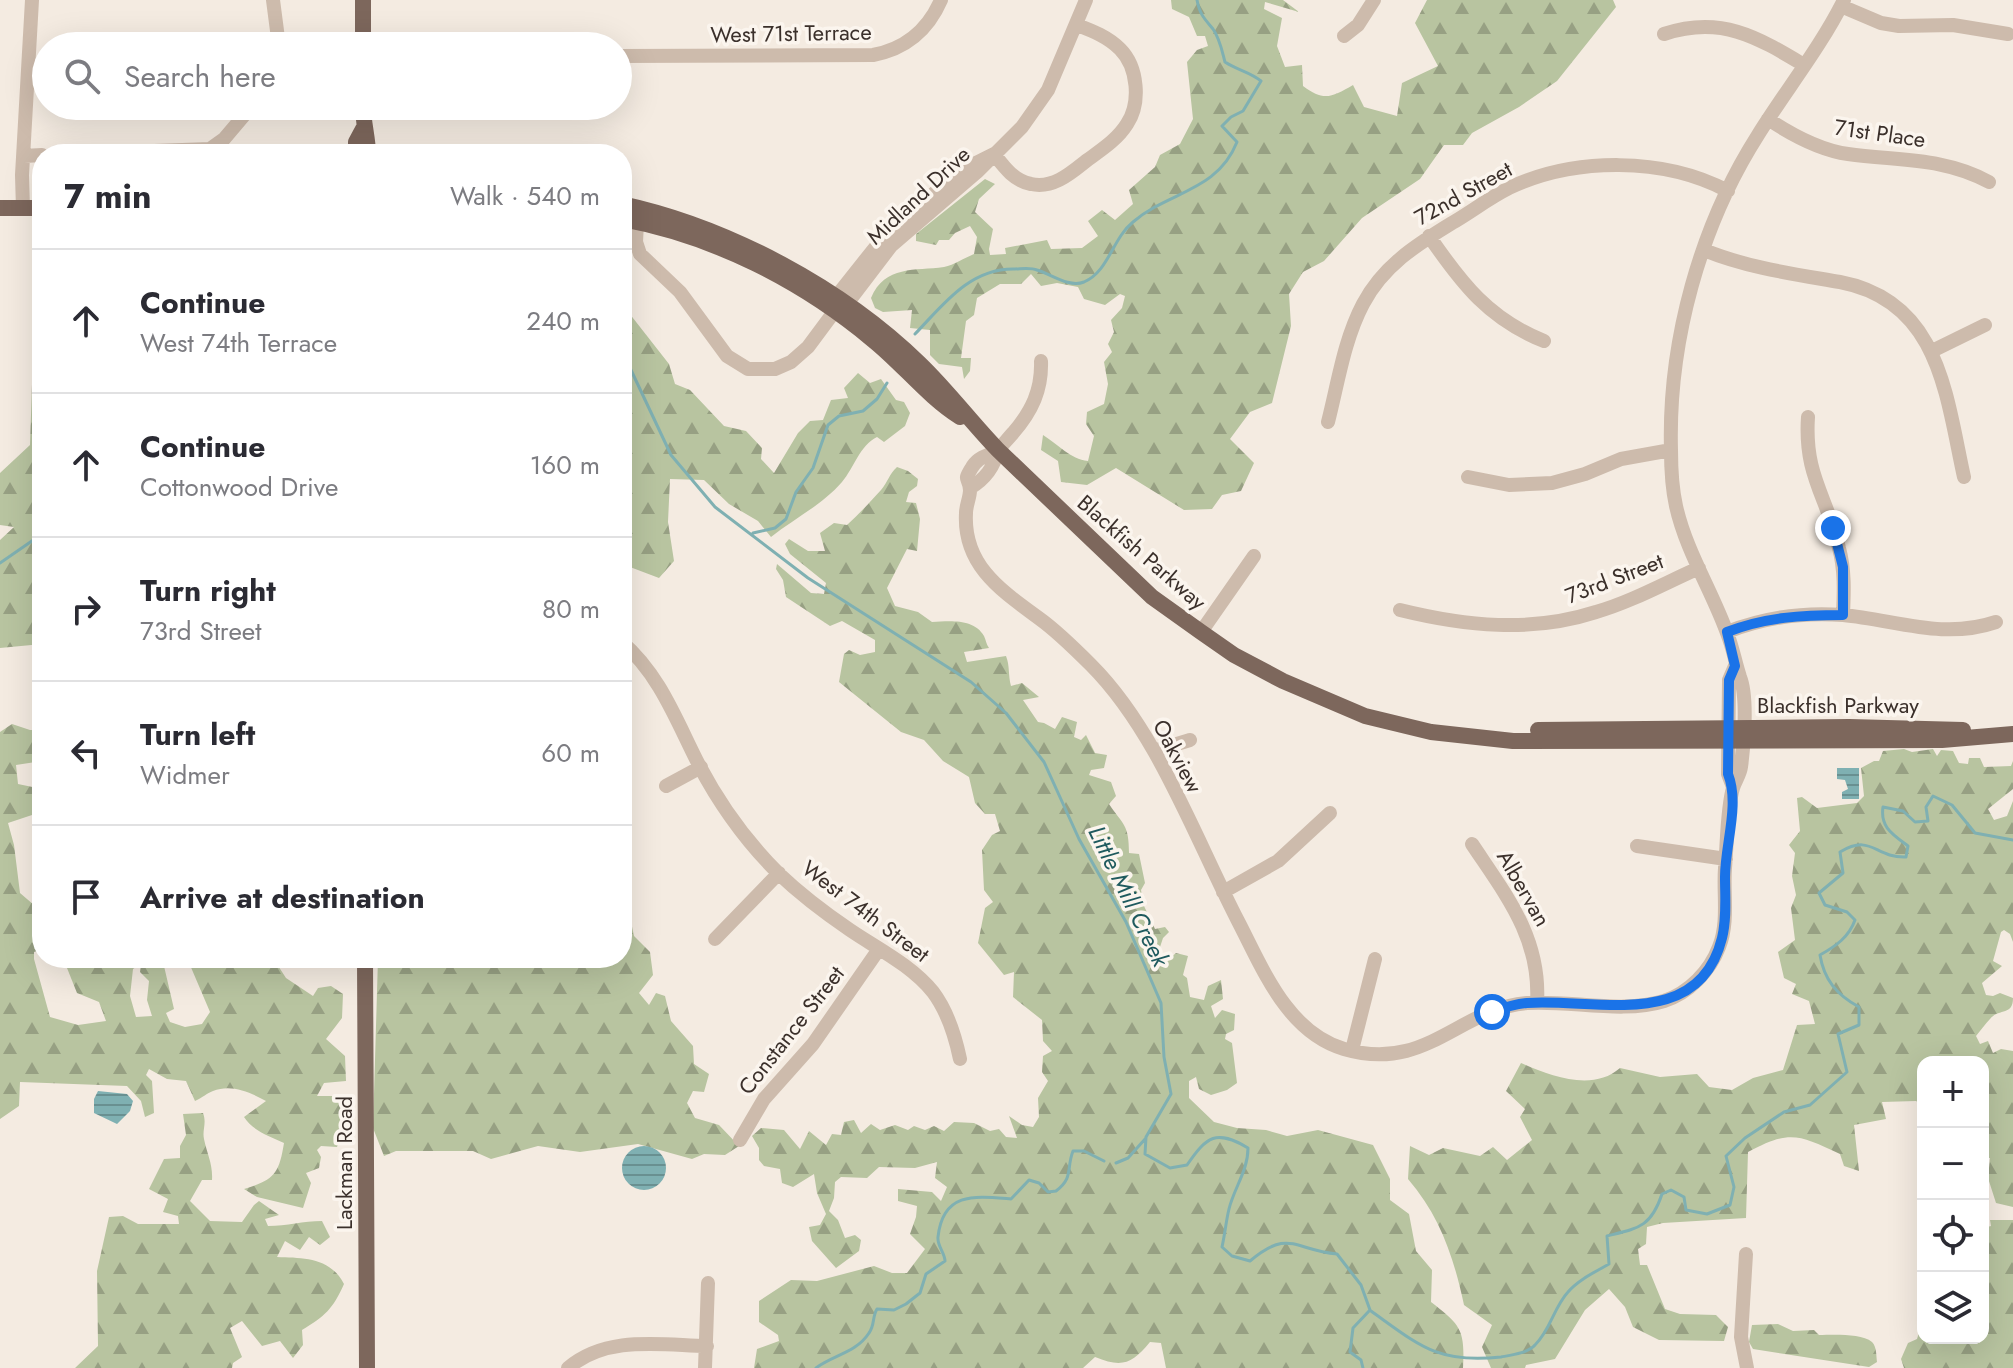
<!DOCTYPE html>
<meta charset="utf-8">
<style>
:root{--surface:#fff;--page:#f2f2f3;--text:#2b2b33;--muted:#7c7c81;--line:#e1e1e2}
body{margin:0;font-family:Jost,sans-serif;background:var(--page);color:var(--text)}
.controls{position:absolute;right:24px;bottom:24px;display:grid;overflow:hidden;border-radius:16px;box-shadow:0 8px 32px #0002}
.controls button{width:72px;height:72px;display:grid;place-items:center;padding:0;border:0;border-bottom:2px solid var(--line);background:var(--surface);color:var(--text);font:40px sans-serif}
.stop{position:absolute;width:24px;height:24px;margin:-18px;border:6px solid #1a73e8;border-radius:50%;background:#fff}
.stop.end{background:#1a73e8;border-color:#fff;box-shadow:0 2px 8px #0008}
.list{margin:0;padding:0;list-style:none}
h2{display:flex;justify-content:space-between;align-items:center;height:104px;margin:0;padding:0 32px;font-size:34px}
h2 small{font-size:26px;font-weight:400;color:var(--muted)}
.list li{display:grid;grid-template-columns:52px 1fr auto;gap:24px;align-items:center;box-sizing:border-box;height:144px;padding:0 32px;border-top:2px solid var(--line)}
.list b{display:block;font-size:30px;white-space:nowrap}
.list p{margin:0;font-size:26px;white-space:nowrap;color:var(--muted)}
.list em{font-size:26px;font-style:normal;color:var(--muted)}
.icon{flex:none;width:44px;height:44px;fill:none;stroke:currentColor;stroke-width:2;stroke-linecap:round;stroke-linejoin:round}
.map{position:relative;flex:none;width:2013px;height:1368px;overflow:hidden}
.search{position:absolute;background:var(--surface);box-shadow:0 8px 32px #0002;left:32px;top:32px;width:600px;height:88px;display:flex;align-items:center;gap:20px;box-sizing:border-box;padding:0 28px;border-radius:44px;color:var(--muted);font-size:30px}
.panel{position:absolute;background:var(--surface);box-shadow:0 8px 32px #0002;left:32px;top:144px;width:600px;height:824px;border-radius:32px}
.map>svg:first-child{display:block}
.forest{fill:url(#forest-firs)}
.water{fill:url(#water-rules)}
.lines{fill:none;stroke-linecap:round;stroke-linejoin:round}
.stream{stroke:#7fb0b2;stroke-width:3}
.minor{stroke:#cdbbac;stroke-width:14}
.major{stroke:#7d675c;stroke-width:16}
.route{stroke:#1a73e8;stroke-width:10}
.labels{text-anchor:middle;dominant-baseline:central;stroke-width:7;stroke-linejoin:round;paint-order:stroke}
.street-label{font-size:22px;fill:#3b302b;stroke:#fbf5ee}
.water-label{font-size:24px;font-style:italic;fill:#1f5a5e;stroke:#fbf5ee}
</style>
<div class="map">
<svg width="2013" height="1368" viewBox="0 0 2013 1368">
<defs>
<pattern id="forest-firs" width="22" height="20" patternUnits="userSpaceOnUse" patternTransform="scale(2)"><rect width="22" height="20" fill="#b8c4a0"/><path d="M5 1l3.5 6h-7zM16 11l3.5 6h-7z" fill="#97a083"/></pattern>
<pattern id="water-rules" width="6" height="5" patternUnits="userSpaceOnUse" patternTransform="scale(2)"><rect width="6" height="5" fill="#7fb0b2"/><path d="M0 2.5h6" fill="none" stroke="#699091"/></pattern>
</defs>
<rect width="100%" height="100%" fill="#f4ebe1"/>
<path class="forest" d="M1171,0h112l16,12 -34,-10 -1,7 18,9 -5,28 8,21 17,-2 1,21c21,16 29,11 50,-1l11,22 33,9 5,-33 36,-17 -23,-43 12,-23h186l3,7 -59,74 -38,26 -47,26 -9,12h-19l-24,34 -58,39 -38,43 -21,11 -14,22 2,32 -19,77 -22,9 -20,27 24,24 -13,28 -19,4 -10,14 -28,1 -68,-42 -29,17 -26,-3 -3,-21 -17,-11 2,-15c16,10 27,24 45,26l6,-25 -8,-12 1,-12 17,-8 4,-20 -4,-22 8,-10 -4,-8 6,-12 -3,-12 11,-12 3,-12 -5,-2 -15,11 -21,-6 -6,-12 -21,-4 -16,3 -10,-12 -10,10h-21l-23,14 -3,17 -8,6 -5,37h10l-1,13 -6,8 -2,-12 -23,-3 -9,-9v-25l-20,-2 2,-18 -29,2 -8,-4 -4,-10c14,-33 44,-27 73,-31 10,-2 20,-9 30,-13l3,-17 -7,-11 -15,7 -6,7h-10l-3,5 -20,-4v-7l69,-55 10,5 -16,15 -4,13 18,17 -4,20 1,6 16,-1 -1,-6 42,-8 4,9 31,-1 16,-12 -10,-15 14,-11 13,10 18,-16 -4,-14 26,-23 5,-12 20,-11 13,-25 -6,-57 10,-12 11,-4 -3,-10h-8l-8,-19 -17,-8z
M42,256v388l-42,4v-108l14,-13 -14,-2v-52l30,-28 6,-182z
M622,304l47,60 6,20 15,6 34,36 22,5 16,17 -1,11 13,14 24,-40 12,-12 13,-1 8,-20 17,-2 -4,-10 14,-15 12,10 11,-4 15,21 8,2 6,11 -5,13 -21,16 -7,-5c-17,8 -23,31 -35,45 -20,23 -47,36 -71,55l-13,-16 -29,-17 -25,-24 -34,-1 -2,43 6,39 -15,17 -37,-14z
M897,467l11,4 10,8 -1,7 -8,6 -3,10 10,1 4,16 -3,32 -10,-2 -20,39 8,18 23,6 14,10c17,-1 42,-4 52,14 2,4 2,8 5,12l-25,4 3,10 39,-6c4,10 2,19 5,30l11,-3 17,14 -16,3 15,22 6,1 11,6 7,-12 15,5 -3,15 7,3 5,-5 9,18 12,2 -3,13 -13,2 -2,5 22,7 5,14 -7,8c14,21 20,20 20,49l10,1 6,29 -4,7 3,16 11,23 10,-2 4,5 -6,6 -6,18 6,8 13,-11 12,3 -5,19 4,3 3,19 14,3 4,-14 13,-6 2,19 -12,7 4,12 7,-8 13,4 -1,16 -8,4 -1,5 7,4 5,40 -10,7 -16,5 -12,-6 -3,-12 -7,4v17l25,24 23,6 29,2 21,6 31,-6 55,15 17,34v21l19,14 7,37 16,19 -1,32c30,23 34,28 32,66h-297l-5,-25 -11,-1c-18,22 -28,26 -55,15l-12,11h-329l3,-19 22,-8 -1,-6 -19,-13v-21l32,-21 26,1 57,-15 18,7h15l18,-24 -15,-15 6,-17 1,-11 -19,-5v-12l34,3 9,9 6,-14 -12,-9 2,-16 -22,6 -36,-1 -12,11 -26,-1 -6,5 -1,16 -5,13 9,9 7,18 10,-3 6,5 -2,11 -23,17 -24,-27 -3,-14 11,-2 6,-11 -9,-21 -3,-19 -21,13 -11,-4 -2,-14 -16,-3 -5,-6v-12l-7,-12 9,-8 23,2 16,19 9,-18 17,14 6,-11 9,1 3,-13 10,-2 7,13 10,-9 9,6 15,-5 13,5 6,-4 11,4 9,-4 10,5 10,-9 20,1 16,8 9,-2 7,8 11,1 -8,-22 13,9 11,2 6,-10 -1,-19 10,-17 -6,-9 1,-16 9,-5 -9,-10 -1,-21 -29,-23 1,-25 -10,3 -26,-32 7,-35 8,-6 -9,-12 -2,-40 10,-15 8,-4 -5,-17h-10l-10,-11 -6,-26 -26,-16 -19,-21 -23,-8 -62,-50 5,-28 5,-4 11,5 15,-3v-12l-33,-19 -12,5 -44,-29 -3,-17 -7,-11 1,-5 34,29 13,1 2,-11 -36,-29 -5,-10 4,-5 19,12h17l-5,-18 14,-10 13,2c12,-11 24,-24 34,-35 7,-8 8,-16 16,-23z
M12,724l18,6h12v31l-26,4 2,19 24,5v20l-4,4 -30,10 6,22 6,48 14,12 8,-2v46l-8,3v7l16,58 28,8 28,-4 -7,-19 -22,-9 -14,-35h107l-25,3 -12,8 -3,27 6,21 16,-1 -5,-16 2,-19 -9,-9 1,-7 23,1 10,43 -8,4 4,9 15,5 17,-3 8,-12 -23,-54h86l13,20 27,18 5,-8 13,-2 12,8 -1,24 -16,21 19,17 1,25 -22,2 -7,13h24c7,19 2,34 -4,51l-16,-1 -4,4 4,7 -2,11 -13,5 5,10 -8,25 -46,-11 -13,-8c30,-9 35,-15 40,-46 -15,-7 -31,-12 -40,-26l22,-16c-16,-9 -35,-17 -53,-10 -6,2 -11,7 -18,10l-9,-20 -19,-2 -18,-10 -3,6 6,6 2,32 -9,4 -4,-16 -14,-15 -107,-4 -1,24 -19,13v-387z
M1904,749l8,3 21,-3 4,7 4,-6 12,1 6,12 9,1 1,-6h11l4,9 27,-1 2,-5v28l-25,20 6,11 13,-4 6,-15v141l-3,-8 -6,-4 -3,2 -8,29 9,5 -20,17 4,12 7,1 7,-3 13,5c0,18 -14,10 -23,21 -5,5 -9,11 -14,17l4,8 8,-3 5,12 8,-4 12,2v156l-17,-4 -8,-25 2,-20h-7v-96h-60v44l-7,-5 -34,1 4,17 -32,6 5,46 -15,-5 -4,-12c-42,-20 -51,-24 -92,-2l-2,66 -83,5 -16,4 -1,17 -8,5 2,16h7l18,44 15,5 36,1 12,12 -4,14 -65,-1 -26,-13 -8,-20 -16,-18 -24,21 -30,49 -29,6 -1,3h-34l-9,-21 10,-22 -28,-20c-10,-47 -24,-89 -56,-126l2,-33 19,9 14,-7 37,8 13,-9 14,13 25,-20 -12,-23 5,-8 -19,-18 15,-28c29,13 72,29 99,5l40,9 37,-3 12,13 23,3 21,-12 30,-8 14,-45 18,-1 -6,-23 -17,-7 4,-10 -12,-6 -6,-26 17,-12 -4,-32 5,-13 -4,-19 3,-23 -6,-8 11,-14 -3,-33 5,-1 15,11 40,-5 7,-7 -3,-28 13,-7h5l4,-10z
M622,879l12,57 16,16 3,23 -14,18 10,12 7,-12 9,3 6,25 22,25 1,18 15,10 -5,18 -11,-1 -6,12 8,15 24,7 20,21 -14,9 -21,-1 -12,5 -54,-15 -58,8 -42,-6 -47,13 -18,-8h-77l-12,5 -11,-28 5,-170h92l20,9 2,-9h130z
M203,1113c4,10 -1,17 1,26 3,15 9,25 8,41h-10l-12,21 20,20 32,1 12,-17 5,-4 20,14 -14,4 3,7c19,0 35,-5 54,-5l8,16 -10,8 -11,-8 -9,13 -15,-9 -8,16c26,1 53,0 67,27 -11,25 -19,32 -42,46l1,15 -10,13 -13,-17 -18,5 -20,-25 -12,7 12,29 -9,6 -1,5h-157l23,-22 -1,-75 12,-54 14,-1 15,8h41l-1,-8 -15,-4 5,-13 -19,-10 15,-30 16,-1v-12l6,-11 -3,-21z
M1990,1220h23v148h-109l-3,-9 7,-16 9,-4 6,-19v18h60v-110l8,-2z
M1778,1324l15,7 21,-1 5,5c14,0 42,-2 53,7 5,5 4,14 5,20l-8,5 -116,-18 -4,-7 3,-17z"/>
<path class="water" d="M1837,768h22v31h-17v-7l6,-3 -3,-9 -8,-1z
M98,1091l29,3 6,7 -3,10 -13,13 -23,-11v-14z
M622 1168a22 22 0 1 1 44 0a22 22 0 1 1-44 0Z"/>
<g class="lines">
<path class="stream" d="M915,334c28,-29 54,-65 98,-65 8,0 17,-2 24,1 14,4 32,18 47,12 25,-11 28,-43 49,-60 36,-31 84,-30 104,-80l-15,-16 9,-9 12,-6 18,-30c-11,-9 -24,-11 -36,-19 -3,-11 -5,-23 -12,-33 -9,-11 -13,-14 -16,-29
M622,359l9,11 40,85 44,52 93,71 163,104 35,31 38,49 35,77 47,83 35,81 3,54 7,37 -25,43 -1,17 25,14 17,-3c20,-29 29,-36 61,-17 0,23 -14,40 -19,61 -3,12 -4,25 -7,38l10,9 18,5c39,-33 44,-11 87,-7l24,31 9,25 -17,18 -3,24 11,8 2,8
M753,533l22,-5 11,-9 10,-27 17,-24 15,-43 11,-9 24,-5 14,-12 10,-16
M0,563l42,-29
M1116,1163l12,-5 18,-20
M1371,1311c49,35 67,53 130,46 11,-2 27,-4 34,-12 15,-14 19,-38 33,-53 10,-12 27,-20 41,-28l-2,-28c32,-8 44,-9 55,-42l9,-4 13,7 2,13 21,4 23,-9 4,-18 -8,-31 19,-18 39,-26 26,-7 37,-33 -9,-38 21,-9v-18c-22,-12 -35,-27 -39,-52 16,-9 29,-18 35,-35l-8,-8 -22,-7 -6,-12 24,-20 -3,-21c32,-19 34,6 66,5l2,-11c-16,-12 -28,-19 -25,-39l20,4 12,11 13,-1 -2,-14 7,-11 19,9 23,28 38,7
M816,1368c17,-13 40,-15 53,-35 6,-8 3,-16 8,-24l17,1 12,-6 14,-11 6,-19 19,-13c0,-8 -8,-15 -7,-24 5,-46 38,-41 73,-38l18,-19 10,3 9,9 8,-1c18,-14 10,-22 17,-40h11l20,10"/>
<path class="minor" d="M273,0l6,46
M1841,6l40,17 18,3 54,-1 55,9
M1664,34c57,-19 93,3 140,31
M1344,36l14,-11 16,-25
M618,56l255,-1c32,-6 55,-25 68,-55
M1768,119c24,16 52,31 80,35 49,7 96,3 141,28
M70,154l140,-5 14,-10 28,-33
M994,154c10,13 20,27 37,30 22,5 40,-11 55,-23 15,-11 31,-21 41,-37 14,-21 11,-57 -7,-75 -12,-12 -27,-18 -43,-24
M24,156l18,-1
M23,209l-1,-34 10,-175
M637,222l-1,20 4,12 40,38 47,64 21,13h27l16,-7 17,-15 26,-35 1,-14 43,-54 62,-56 30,-22 24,-12
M1429,236c33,48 60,83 115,105
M1704,250c44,18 90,24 136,32 100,19 106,114 124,195
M838,309l8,-4 45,-59 86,-74 45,-45 26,-37 38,-90
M1932,351l53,-26
M1041,361c1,29 -9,50 -28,72 -1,1 -14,16 -15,17 -11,7 -20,6 -27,19 -8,13 -2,7 -1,21 0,8 -4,15 -4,23 -3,53 36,78 74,106 18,13 35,30 51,46 66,66 104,173 147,256 25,48 49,111 106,128 82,24 114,-40 183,-46 43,-3 96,11 137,-2 25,-8 46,-30 55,-54 10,-25 4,-53 6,-79 2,-22 2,-60 8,-80 2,-7 7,-13 8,-21 3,-22 7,-70 -1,-90 -5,-15 -7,-29 -13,-44 -15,-42 -41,-82 -51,-127 -4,-18 -5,-38 -5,-56 -3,-108 29,-224 87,-315 28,-45 62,-87 86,-135
M1808,417c-4,59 19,79 31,131 6,22 5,44 4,67
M1328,422c10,-39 16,-82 35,-118 20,-38 53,-59 89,-81 19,-11 37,-25 57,-35 66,-31 155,-31 219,3
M1468,477l41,8 43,-2 33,-9 36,-15 50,-9
M970,488c15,-9 24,-20 28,-38
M1400,610c65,16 131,23 196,2 35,-10 69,-29 103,-44
M1201,632l53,-76
M1727,632c36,-14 77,-20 116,-17 53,5 100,25 153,7
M622,642c38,33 54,78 77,123 20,38 48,77 79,108 22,21 47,40 72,57 28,19 61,35 83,62 15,20 22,43 27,67
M1154,751l36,-11
M666,786l35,-19
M1733,787l-5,-13 1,-94 6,-14
M1472,844c34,51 69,94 65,159
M1637,846l89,13
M1223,892l55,-31 52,-48
M715,939l64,-66
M1352,1050l23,-91
M740,1140l24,-41 49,-55 66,-95
M1746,1254l-5,83 6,31
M568,1368c39,-33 92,-23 139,-22
M705,1368l3,-85"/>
<path class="major" d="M363,0v46
M363,106c0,17 5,32 5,48
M356,154v-12l7,-13
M622,204c106,23 220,84 298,160 28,27 51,58 78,86l154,147 49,35 33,23 49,26 82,35 66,16 82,9 429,-1 71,-6
M0,208h42
M622,219c92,17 179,61 251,121 30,24 55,57 87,77
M1538,730l311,-3 114,3
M365,958l2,410"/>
</g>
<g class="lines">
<path class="route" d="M1492,1012c11,-4 23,-8 35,-9 69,-5 172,29 195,-65 5,-20 3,-41 3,-61 0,-33 15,-72 3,-103l1,-94 6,-14 -8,-34c38,-15 76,-17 116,-17v-48l-10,-39"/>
</g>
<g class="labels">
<g class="street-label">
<text transform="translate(791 33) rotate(-1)">West 71st Terrace</text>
<text transform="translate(1880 133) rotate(8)">71st Place</text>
<text transform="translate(1463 193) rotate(-29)">72nd Street</text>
<text transform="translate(918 195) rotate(-43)">Midland Drive</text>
<text transform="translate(1142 552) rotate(41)">Blackfish Parkway</text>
<text transform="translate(1614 578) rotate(-21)">73rd Street</text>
<text x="1838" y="705">Blackfish Parkway</text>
<text transform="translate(1178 756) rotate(62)">Oakview</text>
<text transform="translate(1524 888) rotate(60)">Albervan</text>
<text transform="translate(866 911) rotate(37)">West 74th Street</text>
<text transform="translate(791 1030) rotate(-52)">Constance Street</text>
<text transform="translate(344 1163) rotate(-90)">Lackman Road</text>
</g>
<g class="water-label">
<text transform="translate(1129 896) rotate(64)">Little Mill Creek</text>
</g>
</g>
</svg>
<div class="controls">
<button>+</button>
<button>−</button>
<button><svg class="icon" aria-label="locate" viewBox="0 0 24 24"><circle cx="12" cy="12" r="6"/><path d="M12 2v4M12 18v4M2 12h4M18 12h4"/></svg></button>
<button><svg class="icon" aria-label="layers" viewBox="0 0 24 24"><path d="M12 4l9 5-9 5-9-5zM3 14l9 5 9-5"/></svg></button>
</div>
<div class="stop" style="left:1492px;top:1012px"></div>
<div class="stop end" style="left:1833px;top:528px"></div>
<div class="search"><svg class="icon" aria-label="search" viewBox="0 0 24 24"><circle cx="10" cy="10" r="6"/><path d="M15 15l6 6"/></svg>Search here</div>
<section class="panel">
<h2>7 min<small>Walk · 540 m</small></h2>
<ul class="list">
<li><svg class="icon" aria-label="ahead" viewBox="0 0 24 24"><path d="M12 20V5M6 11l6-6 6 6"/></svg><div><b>Continue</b><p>West 74th Terrace</p></div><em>240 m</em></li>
<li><svg class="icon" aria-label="ahead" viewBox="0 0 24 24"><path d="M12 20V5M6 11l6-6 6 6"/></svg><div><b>Continue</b><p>Cottonwood Drive</p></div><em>160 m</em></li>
<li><svg class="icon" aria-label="right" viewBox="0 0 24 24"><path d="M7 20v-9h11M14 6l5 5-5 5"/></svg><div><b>Turn right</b><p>73rd Street</p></div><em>80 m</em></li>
<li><svg class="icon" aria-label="left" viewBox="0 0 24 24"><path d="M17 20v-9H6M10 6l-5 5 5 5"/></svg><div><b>Turn left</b><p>Widmer</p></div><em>60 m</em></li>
<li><svg class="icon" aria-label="arrive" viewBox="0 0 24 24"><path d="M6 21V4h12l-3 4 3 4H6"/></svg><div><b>Arrive at destination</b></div></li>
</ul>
</section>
</div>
